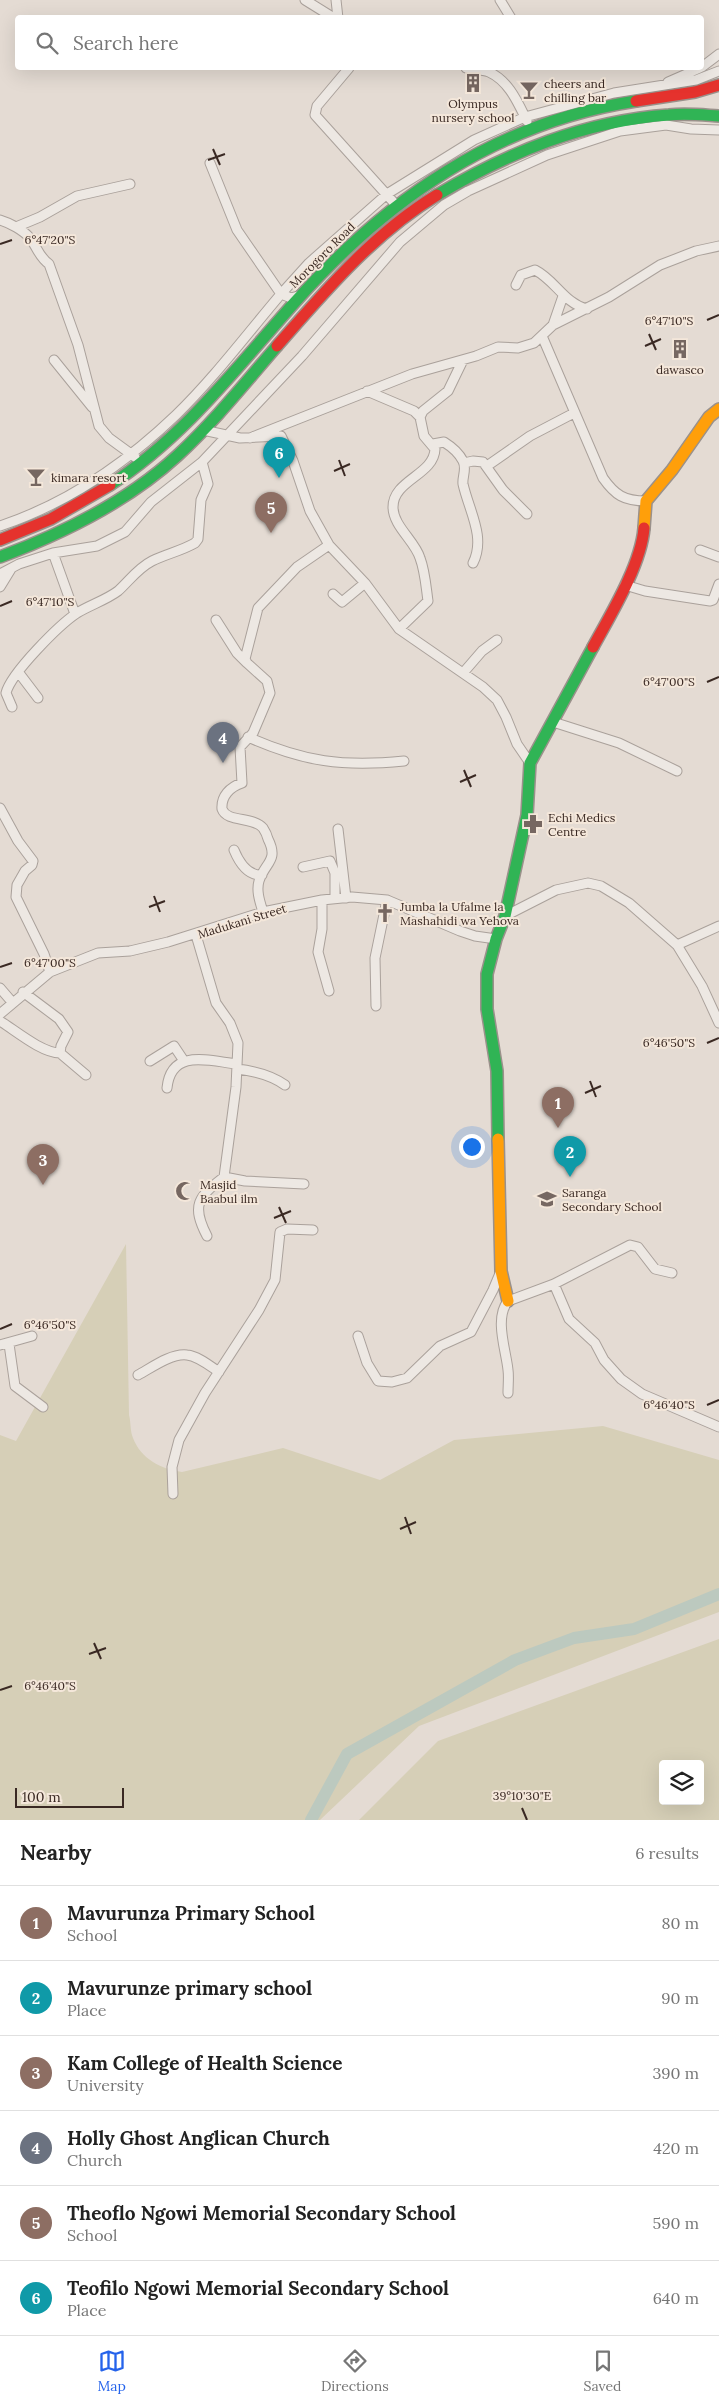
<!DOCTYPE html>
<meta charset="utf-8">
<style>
:root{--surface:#fff;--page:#f6f6f6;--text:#222;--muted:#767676;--line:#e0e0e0;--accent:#2563eb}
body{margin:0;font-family:Lora,serif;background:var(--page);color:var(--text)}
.controls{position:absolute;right:15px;bottom:15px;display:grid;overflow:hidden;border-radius:5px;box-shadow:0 5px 20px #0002}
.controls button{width:45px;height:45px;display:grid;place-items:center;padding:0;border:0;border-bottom:1px solid var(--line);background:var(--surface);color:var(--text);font:25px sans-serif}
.scale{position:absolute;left:15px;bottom:12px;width:109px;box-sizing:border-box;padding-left:5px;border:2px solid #3a2923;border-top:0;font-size:14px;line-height:18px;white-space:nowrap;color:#3a2923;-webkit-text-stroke:4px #f4e7da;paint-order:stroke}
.you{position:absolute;left:471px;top:1146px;width:18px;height:18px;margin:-12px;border:4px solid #fff;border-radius:50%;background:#1a73e8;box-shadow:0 0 0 8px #1a73e833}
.badge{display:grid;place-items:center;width:32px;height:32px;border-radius:50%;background:var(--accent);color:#fff;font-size:16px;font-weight:700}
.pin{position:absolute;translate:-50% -41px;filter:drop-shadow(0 1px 2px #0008)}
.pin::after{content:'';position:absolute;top:26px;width:18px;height:15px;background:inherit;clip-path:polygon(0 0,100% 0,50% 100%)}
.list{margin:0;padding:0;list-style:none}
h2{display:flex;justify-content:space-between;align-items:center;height:65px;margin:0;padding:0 20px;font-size:21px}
h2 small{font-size:16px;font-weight:400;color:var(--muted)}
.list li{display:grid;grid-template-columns:32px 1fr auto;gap:15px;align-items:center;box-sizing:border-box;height:75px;padding:0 20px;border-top:1px solid var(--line)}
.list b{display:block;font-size:19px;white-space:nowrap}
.list p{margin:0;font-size:16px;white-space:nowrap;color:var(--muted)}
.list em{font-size:16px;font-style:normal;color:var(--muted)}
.icon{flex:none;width:28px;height:28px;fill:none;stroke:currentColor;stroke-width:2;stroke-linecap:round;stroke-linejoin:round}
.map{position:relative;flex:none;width:719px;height:1820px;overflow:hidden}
.search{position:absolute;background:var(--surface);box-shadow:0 5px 20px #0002;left:15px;right:15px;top:15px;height:55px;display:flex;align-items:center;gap:12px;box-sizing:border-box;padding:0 18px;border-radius:5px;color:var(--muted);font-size:19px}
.sheet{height:515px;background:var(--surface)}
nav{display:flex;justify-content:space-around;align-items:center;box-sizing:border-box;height:70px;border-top:1px solid var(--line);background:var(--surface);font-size:14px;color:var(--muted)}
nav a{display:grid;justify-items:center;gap:2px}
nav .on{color:var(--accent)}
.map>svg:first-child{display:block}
.green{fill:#d6cfb7;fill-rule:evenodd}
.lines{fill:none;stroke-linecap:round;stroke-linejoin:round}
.stream{stroke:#bcc9bf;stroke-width:2}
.river{stroke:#bcc9bf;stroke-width:12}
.street-casing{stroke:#aaa19b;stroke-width:11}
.fast-casing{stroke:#9a918b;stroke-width:14}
.slow-casing{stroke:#9a918b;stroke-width:14}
.jam-casing{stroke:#9a918b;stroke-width:14}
.street{stroke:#ede8e3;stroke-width:9}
.fast{stroke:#30b455;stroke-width:11}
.slow{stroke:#ff9f0a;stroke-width:11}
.jam{stroke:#e5322d;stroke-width:11}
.ticks{fill:none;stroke:#3a2923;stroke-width:2}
.labels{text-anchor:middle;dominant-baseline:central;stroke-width:4;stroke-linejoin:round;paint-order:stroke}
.poi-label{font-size:12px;fill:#3a2923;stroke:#f4e7da;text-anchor:start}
.street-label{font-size:12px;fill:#3a2923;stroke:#f4e7da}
.ticks-label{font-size:12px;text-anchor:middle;fill:#3a2923;stroke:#f4e7da;stroke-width:4;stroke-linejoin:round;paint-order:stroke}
</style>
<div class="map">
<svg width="719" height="1820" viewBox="0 0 719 1820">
<rect width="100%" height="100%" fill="#e4dbd3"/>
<path class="green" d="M126,1244l3,171c2,7 1,16 4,23 8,21 28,31 49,34l101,-24 97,32 74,-40 149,-14 116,34v152l-300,114 -99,94h-320v-385l16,6z
M719,1639v181h-360l79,-79zM663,1764h37v37h-37z"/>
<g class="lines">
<path class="stream" d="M153,444l11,-10"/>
<path class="river" d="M311,1820l36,-66 168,-94 59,-22 60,-9 85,-35"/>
<g class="street-casing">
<path id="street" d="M305,0l29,18
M336,0l2,18
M500,0l11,18
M702,67l17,-13
M349,68l-32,38 -2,9 81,90
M466,68c7,2 16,1 23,4 20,9 29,31 38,49
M668,82l32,-14
M0,220c10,3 23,10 30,18 7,9 9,19 19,26l29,81 21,81 10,12 26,19
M16,227l24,-10 37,-21 53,-12
M516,285l5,-10 14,-5c20,10 29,33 52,39
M298,296l-7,2 -10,-4 28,-31 78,-69 87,-54 51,-23 89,-24 82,-13 23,-9
M553,325l10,-29
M542,336l61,142c12,17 21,23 43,23
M54,360l38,47
M367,391l47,20 6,6 4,19 11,13c-1,26 -42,31 -42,58 0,19 22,34 27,51 5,13 6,29 8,43l-29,28
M420,417l3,-6 25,-20 15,-31
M203,430l37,8 41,-2 12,25 17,50 19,34 36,38 34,46 84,58 14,13 9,17 11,27 13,19
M250,438l162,-64 64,-18 22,-9 20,1 16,-5 19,-18 56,-28 51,-32 36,-14 23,-5
M433,444l11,-2c8,5 15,11 19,19 4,8 -1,16 0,23 6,27 23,53 10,79
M464,463l9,-2 10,1 20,28 24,24
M487,466l43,-30 44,-23
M0,526c66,-22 126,-63 176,-111 38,-37 71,-81 105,-121l-44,-64 -27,-67
M700,550l19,7
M53,553l22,61
M0,574l19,-10 34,-11 44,-7 28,-14 26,-30 51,-40 100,-106 98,-114 44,-37 24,-14 79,-36 73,-24 46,-6 25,4 28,1
M625,585l20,6 65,10 3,-1 6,-16
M0,587l11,-18
M333,594l9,8 23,-19
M216,620l21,33 10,10
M19,673l19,25
M463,673l19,-22 15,-11
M12,707l-6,-14c5,-20 53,-68 71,-80 13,-8 29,-13 41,-22 11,-10 20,-23 34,-30 14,-7 29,-10 43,-18l3,-4 3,-39 7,-16 -6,-22
M553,722l66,21 58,28
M248,737c56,25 95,30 156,24
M0,808l18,33 15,20 -1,4 -7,6 -8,14 -1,12 28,57 6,18
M338,829l8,69
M234,850c5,12 13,26 28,25
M303,867l27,-6 5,12v25
M322,900v29l-4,23 11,39
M263,912c-3,-10 -7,-21 -4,-31 6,-19 20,-20 9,-42 -1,-4 -3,-8 -5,-11 -10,-12 -36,-5 -41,-19 -1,-13 8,-22 20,-26l-2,-36 13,-14 17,-40 -3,-12 -20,-18 -2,-4 13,-51 39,-41 32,-22
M505,916l51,-26 32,-7 13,3 28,17 48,42 25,41 17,37
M196,935l20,68 14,20 8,20 -2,44 -12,90c-26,20 -33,28 -17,59
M677,945l42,-19
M0,988l12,14
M23,992l36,27 9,13 -7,14 -1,7 26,22
M376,1006l-1,-48 12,-58
M0,1014l50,-42 48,-19 32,-2 38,-9 95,-30 59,-12 30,-3 35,3 73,31 15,5 21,3
M0,1021c16,10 42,32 60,32
M150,1061l24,-15 10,15
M237,1069c18,2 34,6 48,16
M167,1088c4,-40 42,-27 70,-24
M224,1177l21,4 59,3
M554,1284l15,35 26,24 9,17 17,19 21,15 77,33
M358,1336l9,27 11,18 14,1 15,-4 33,-32 31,-14 22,-42 8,-19
M9,1344l6,42 28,21
M0,1345l32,-9
M138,1375c13,-7 33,-22 49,-20 11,1 23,11 32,17
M508,1393c0,-8 1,-16 0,-23 -2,-20 -14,-52 0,-69l46,-17 76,-39 8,2 17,22 17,4
M173,1494l-1,-27 7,-27 26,-47 54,-83 16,-30 5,-48 7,-3 26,1"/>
</g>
<g class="fast-casing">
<path id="fast" d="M437,195c72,-43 148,-74 232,-80 17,-2 34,0 50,1
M110,485c74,-48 127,-118 185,-183 92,-103 202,-180 341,-201
M0,557c64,-24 127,-55 177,-101 37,-34 68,-73 100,-110
M498,1139l-1,-68 -10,-62v-35l9,-35 9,-23 22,-101 3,-52 63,-116"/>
</g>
<g class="slow-casing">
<path id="slow" d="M644,528l2,-27 26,-31 37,-53 10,-8
M498,1139l3,132 7,30"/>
</g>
<g class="jam-casing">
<path id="jam" d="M636,101l59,-9 24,-7
M277,346c48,-55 97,-113 160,-151
M0,540l51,-21 59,-34
M593,647c18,-33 48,-82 51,-119"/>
</g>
<use href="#street" class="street"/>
<use href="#fast" class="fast"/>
<use href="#slow" class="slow"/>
<use href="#jam" class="jam"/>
</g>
<path class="ticks" d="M213,149l7,16M208,160l17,-6M0,244l12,-4M707,320l12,-5M649,334l7,16M645,346l16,-7M339,460l6,16M334,471l16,-7M0,606l12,-5M707,682l12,-5M464,770l7,17M460,782l16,-7M154,896l6,16M149,907l16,-6M0,967l12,-4M707,1043l12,-5M590,1081l6,16M585,1093l16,-7M279,1207l7,16M274,1218l17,-7M0,1329l12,-5M707,1405l12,-5M405,1517l6,17M400,1529l16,-7M94,1643l7,16M89,1654l17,-6M0,1690l12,-4M522,1808l5,12"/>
<defs>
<g id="building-bare" transform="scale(1.5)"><path d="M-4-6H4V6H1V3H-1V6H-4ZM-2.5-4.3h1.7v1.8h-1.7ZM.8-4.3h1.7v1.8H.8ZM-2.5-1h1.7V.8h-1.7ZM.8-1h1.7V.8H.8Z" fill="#766761" stroke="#f4e7da" stroke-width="2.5" paint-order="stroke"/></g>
<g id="bar-bare" transform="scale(1.5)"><path d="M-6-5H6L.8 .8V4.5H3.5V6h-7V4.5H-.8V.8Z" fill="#766761" stroke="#f4e7da" stroke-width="2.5" paint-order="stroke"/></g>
<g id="pharmacy-bare" transform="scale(1.5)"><path d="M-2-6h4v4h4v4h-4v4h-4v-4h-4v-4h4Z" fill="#766761" stroke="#f4e7da" stroke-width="2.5" paint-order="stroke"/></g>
<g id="church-bare" transform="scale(1.5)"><path d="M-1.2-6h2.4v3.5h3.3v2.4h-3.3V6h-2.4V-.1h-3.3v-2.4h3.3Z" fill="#766761" stroke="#f4e7da" stroke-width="2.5" paint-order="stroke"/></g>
<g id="mosque-bare" transform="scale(1.5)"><path d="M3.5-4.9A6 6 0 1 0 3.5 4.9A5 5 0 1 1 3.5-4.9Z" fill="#766761" stroke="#f4e7da" stroke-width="2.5" paint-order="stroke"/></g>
<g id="school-bare" transform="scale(1.5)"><path d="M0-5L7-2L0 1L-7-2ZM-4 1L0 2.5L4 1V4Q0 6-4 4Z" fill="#766761" stroke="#f4e7da" stroke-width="2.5" paint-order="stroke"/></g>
</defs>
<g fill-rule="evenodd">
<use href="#building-bare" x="473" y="83"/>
<use href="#bar-bare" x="529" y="90"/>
<use href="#building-bare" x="680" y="349"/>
<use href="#bar-bare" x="36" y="477"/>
<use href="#pharmacy-bare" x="533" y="824"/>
<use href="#church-bare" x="385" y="913"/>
<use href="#mosque-bare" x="185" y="1191"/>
<use href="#school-bare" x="547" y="1199"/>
</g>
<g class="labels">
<g class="poi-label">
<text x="544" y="83">cheers and<tspan x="544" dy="14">chilling bar</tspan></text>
<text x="473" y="103" text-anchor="middle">Olympus<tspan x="473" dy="14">nursery school</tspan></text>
<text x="680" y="369" text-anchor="middle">dawasco</text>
<text x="51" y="477">kimara resort</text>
<text x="548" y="817">Echi Medics<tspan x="548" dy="14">Centre</tspan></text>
<text x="400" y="906">Jumba la Ufalme la<tspan x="400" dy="14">Mashahidi wa Yehova</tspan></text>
<text x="200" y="1184">Masjid<tspan x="200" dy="14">Baabul ilm</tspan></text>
<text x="562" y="1192">Saranga<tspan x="562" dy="14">Secondary School</tspan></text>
</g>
<g class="street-label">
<text transform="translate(322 255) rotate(-45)">Morogoro Road</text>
<text transform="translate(242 921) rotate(-17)">Madukani Street</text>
</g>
</g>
<g class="ticks-label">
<text x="50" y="244">6°47'20"S</text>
<text x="669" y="325">6°47'10"S</text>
<text x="50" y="606">6°47'10"S</text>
<text x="669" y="686">6°47'00"S</text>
<text x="50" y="967">6°47'00"S</text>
<text x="669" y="1047">6°46'50"S</text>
<text x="50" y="1329">6°46'50"S</text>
<text x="669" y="1409">6°46'40"S</text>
<text x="50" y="1690">6°46'40"S</text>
<text x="522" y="1800">39°10'30"E</text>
</g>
</svg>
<div class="controls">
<button><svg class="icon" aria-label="layers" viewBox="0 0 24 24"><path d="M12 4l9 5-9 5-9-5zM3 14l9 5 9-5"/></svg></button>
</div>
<div class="scale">100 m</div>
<div class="you"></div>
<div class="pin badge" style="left:558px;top:1128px;background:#8d6e63">1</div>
<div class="pin badge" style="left:570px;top:1177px;background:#0f9aa8">2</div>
<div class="pin badge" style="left:43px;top:1185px;background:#8d6e63">3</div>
<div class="pin badge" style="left:223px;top:763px;background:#6b7280">4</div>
<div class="pin badge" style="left:271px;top:533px;background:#8d6e63">5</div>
<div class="pin badge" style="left:279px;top:478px;background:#0f9aa8">6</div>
<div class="search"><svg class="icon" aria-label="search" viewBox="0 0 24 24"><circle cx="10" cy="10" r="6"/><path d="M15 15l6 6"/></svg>Search here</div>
</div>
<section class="sheet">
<h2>Nearby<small>6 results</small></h2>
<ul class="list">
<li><span class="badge" style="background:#8d6e63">1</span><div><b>Mavurunza Primary School</b><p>School</p></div><em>80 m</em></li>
<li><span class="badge" style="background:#0f9aa8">2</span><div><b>Mavurunze primary school</b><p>Place</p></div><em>90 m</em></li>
<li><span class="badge" style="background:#8d6e63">3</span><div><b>Kam College of Health Science</b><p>University</p></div><em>390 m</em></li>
<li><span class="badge" style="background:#6b7280">4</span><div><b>Holly Ghost Anglican Church</b><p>Church</p></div><em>420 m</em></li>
<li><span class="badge" style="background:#8d6e63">5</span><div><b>Theoflo Ngowi Memorial Secondary School</b><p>School</p></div><em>590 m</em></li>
<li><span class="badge" style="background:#0f9aa8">6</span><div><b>Teofilo Ngowi Memorial Secondary School</b><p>Place</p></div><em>640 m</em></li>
</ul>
</section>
<nav>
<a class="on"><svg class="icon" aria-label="map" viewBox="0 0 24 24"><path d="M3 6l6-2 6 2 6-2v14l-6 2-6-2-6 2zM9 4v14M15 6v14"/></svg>Map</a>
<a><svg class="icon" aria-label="directions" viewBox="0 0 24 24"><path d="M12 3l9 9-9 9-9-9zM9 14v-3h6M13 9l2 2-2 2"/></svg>Directions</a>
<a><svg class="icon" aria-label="saved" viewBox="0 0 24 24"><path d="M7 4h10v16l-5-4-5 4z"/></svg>Saved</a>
</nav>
